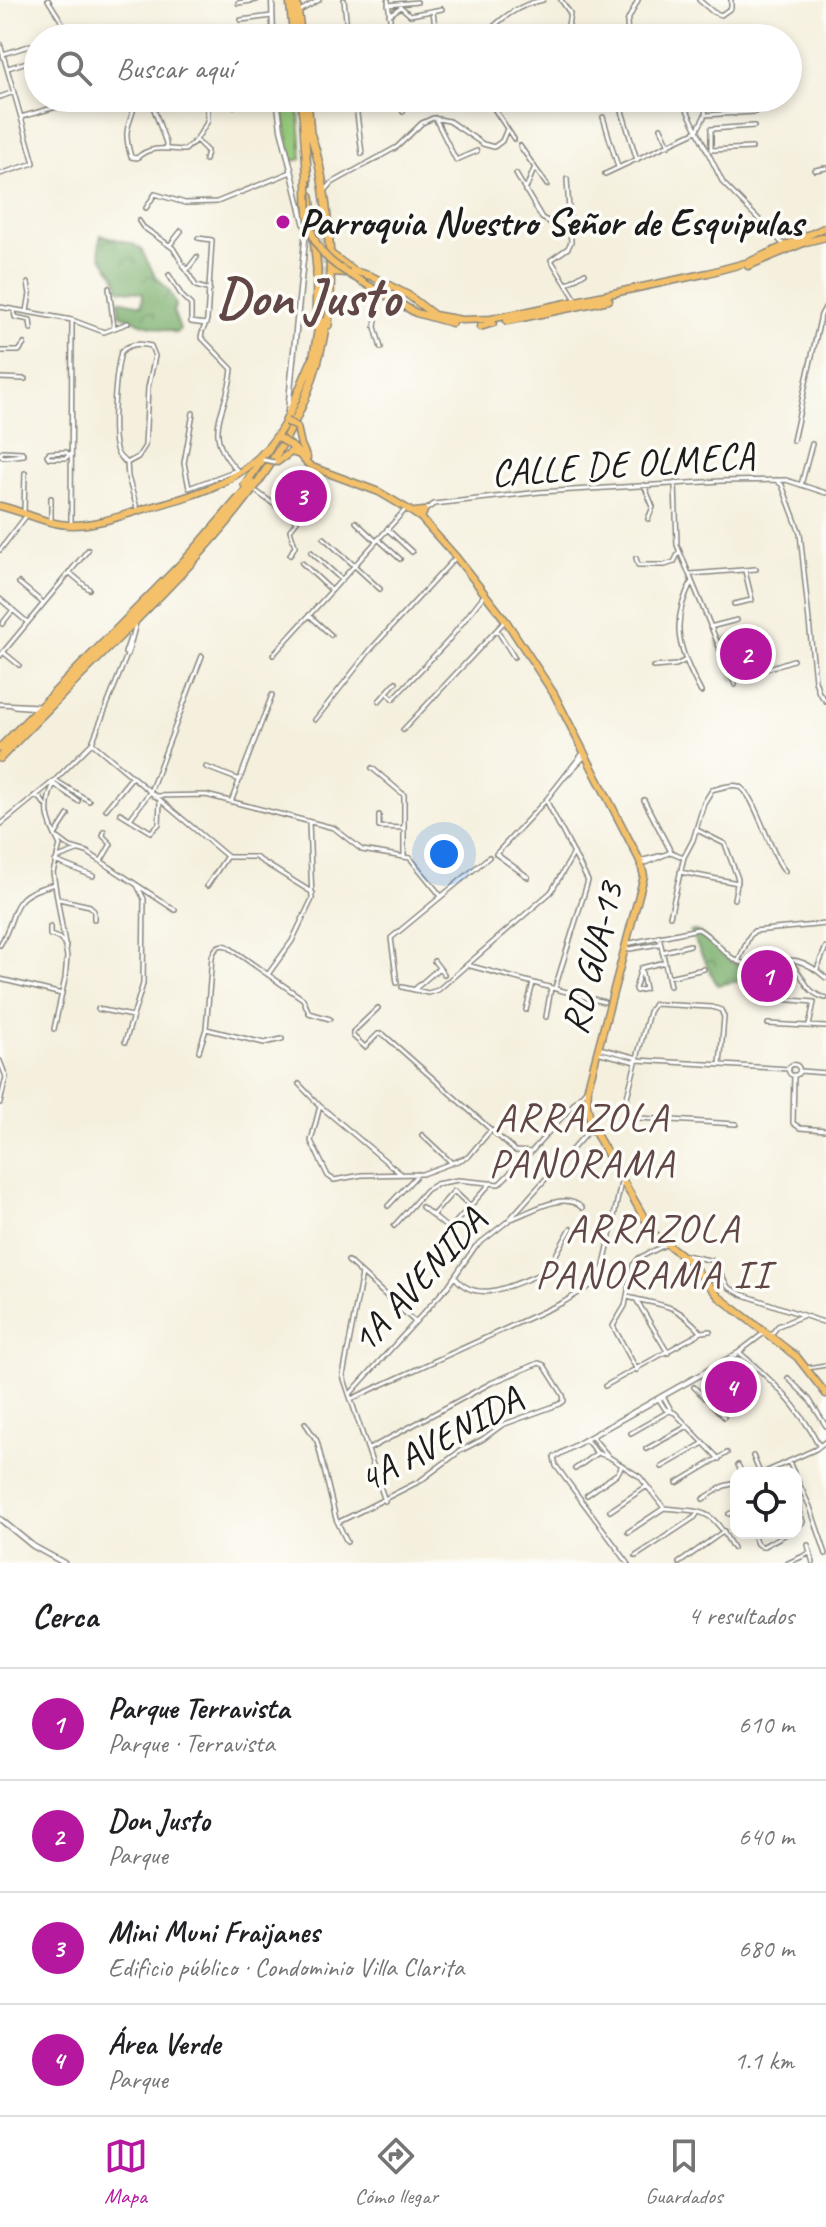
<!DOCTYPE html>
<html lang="es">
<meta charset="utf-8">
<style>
:root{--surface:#fff;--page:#f2f2f2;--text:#202124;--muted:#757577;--line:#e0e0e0;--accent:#b5179e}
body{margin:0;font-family:Caveat,sans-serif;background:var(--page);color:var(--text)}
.controls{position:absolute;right:24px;bottom:24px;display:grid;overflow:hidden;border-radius:16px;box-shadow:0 4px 12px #0003}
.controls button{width:72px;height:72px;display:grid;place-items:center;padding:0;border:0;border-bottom:2px solid var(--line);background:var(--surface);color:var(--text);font:40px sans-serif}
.you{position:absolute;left:444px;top:854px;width:28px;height:28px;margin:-20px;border:6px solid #fff;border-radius:50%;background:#1a73e8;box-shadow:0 0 0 12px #1a73e833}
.badge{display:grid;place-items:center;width:52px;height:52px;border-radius:50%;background:var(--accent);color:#fff;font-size:26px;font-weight:700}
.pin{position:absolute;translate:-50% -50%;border:4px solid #fff;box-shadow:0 2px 8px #0006}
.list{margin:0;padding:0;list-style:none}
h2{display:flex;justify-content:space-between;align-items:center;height:104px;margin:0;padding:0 32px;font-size:34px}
h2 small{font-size:26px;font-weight:400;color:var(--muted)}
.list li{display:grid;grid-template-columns:52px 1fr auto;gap:24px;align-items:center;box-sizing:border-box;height:112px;padding:0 32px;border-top:2px solid var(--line)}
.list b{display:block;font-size:30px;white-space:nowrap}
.list p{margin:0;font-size:26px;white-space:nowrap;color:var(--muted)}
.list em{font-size:26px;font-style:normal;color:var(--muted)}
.icon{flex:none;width:44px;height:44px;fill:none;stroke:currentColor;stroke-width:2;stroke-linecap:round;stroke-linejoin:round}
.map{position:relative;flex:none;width:826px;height:1563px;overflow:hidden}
.search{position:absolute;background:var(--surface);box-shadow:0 4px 12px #0003;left:24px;right:24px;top:24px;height:88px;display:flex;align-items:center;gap:20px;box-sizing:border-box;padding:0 28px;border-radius:44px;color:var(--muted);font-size:30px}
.sheet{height:552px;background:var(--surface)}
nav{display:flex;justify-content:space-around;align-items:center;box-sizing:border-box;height:112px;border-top:2px solid var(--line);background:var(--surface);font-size:22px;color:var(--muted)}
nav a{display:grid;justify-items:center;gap:4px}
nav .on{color:var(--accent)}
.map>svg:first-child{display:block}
.forest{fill:url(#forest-crowns);stroke:#496442;stroke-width:2}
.park{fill:url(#park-dots);stroke:#58724a;stroke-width:2}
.pitch{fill:#93c778;stroke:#58724a;stroke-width:2}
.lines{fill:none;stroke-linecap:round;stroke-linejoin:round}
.trunk-tunnel{stroke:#d4d0c1;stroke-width:7;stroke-dasharray:7 3.5;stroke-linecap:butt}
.minor-casing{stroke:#88867d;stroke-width:6}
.tertiary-casing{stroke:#88867d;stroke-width:7}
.primary-casing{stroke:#88867d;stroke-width:9}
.trunk-casing{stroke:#88867d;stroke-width:10}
.minor{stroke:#fff;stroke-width:3}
.tertiary{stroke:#fff;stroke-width:4}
.primary{stroke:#f4c16a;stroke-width:6}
.trunk{stroke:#f4c16a;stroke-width:7}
.minor-bridge-casing{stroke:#88867d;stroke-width:6;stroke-linecap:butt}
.primary-bridge-casing{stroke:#88867d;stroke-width:9;stroke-linecap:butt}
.minor-bridge{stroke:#fff;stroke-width:3}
.primary-bridge{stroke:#f4c16a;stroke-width:6}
.poi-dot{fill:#b5179e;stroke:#fdfcf7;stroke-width:3}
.labels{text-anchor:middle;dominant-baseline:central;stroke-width:7;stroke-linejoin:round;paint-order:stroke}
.poi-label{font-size:38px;font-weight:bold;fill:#1c1c1c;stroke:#fdfcf7;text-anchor:start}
.street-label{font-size:38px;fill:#1c1c1c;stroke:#fdfcf7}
.neighbourhood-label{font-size:40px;letter-spacing:2px;fill:#604746;stroke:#fdfcf7}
.town-label{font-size:54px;font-weight:bold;fill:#604746;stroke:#fdfcf7}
</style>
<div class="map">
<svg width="826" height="1563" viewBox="0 0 826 1563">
<defs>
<pattern id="forest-crowns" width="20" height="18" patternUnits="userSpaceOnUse" patternTransform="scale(2)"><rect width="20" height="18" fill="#76ac68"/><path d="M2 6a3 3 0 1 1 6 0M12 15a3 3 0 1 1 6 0" fill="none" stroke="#608b55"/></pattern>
<pattern id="park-dots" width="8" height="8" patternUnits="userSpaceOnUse" patternTransform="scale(2)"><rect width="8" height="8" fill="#93c778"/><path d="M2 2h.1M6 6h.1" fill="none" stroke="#7eaa67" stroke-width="1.8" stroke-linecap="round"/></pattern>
</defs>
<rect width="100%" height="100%" fill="#fdfcf7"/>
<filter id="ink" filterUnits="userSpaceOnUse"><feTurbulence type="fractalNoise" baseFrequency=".0125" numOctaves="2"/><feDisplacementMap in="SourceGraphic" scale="16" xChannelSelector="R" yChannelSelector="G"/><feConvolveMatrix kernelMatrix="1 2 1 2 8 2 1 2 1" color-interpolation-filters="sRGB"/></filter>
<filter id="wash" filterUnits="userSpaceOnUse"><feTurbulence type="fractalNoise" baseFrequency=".006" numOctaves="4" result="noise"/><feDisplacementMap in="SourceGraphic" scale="32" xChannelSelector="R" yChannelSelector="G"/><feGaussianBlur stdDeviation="1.8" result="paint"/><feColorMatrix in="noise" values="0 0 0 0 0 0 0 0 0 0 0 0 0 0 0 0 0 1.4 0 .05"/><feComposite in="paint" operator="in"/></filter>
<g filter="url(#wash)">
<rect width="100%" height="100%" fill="#f5f0de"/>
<path class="forest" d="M101,235l32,9 8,5 13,25 16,18 6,13 -3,6 7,18 -3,4 -33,-9 -24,-10 -1,-14 23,5 1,-12 -24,-4c-1,-22 -26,-26 -18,-54z
M695,931l5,2 30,28 18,7 6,11 -37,6 -27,-53z"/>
<path class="park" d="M760,629l16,36 -43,15 -16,-38z"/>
<path class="pitch" d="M280,98h18l4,61 -10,2z"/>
</g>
<g filter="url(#ink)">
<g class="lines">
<path class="trunk-tunnel" d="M322,216l5,71
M320,321l3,-39"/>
<g class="minor-casing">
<path id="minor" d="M48,0l24,38
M344,0l4,38
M388,0l4,38
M561,0l9,13 -4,25
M699,0l14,12 8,3 10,-7v-8
M238,3l19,-3
M388,5l29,-3
M433,11l2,16
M298,12l21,-12
M389,15l12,-8 9,8 32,-6
M241,20l31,-4
M569,25l4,13
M482,38c18,-19 35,-33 61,-38
M628,38l-1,-16 11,-22
M0,44l34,119 -34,11
M3,54l29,-9
M8,68l22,-7
M0,97l14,-5
M136,98c-4,29 -15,25 -5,59l6,1c13,-13 30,-9 48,-8l11,-10
M150,98l16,45v6
M234,98v8
M355,98l7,56
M398,98l5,14
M487,98l27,41
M552,98c8,10 18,11 30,7l5,-7
M618,98l19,62
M681,98l42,85 60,61
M734,98l1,16
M659,105l13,-7
M705,115l50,-3
M21,117l49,-14
M603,117l15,50
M435,118l21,42 21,-9
M661,128l8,17
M520,146l27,39
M752,148l-41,2v-21l43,-3
M205,160l2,-9 -11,-11 12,-19 -1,-23
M815,170l11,-2
M516,174l26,44 29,16
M605,174l92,-43 8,-16 2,-17
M567,179l4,63 -3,6 -17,12 24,38
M325,191l7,-8 65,-36 25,-24 11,-5 16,3 34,23 11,3 8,-6 5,-12
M525,191l9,-22
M146,208l9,-14 30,9 32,-1 74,-30
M139,221l4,6 30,21 23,38 14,4
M198,238l14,2 -5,80 -4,10
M170,245l11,-14
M187,270l10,-13
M169,275l13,21 9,9v17l15,2
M567,284l18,-11
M109,288l5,40
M379,293l-4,34 6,21
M0,307l72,13 32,12 24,-9
M14,310l1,7 15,3 1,9
M27,311l3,-17 -2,-11
M202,333l-1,4 31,32c-4,44 -34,64 8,104
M0,351h19l5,-7
M0,378l25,1
M193,413l-9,50 5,25 48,-18
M793,441l28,-126 5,-9
M3,451l19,1 2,3 -21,2 -3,-3z
M66,452l3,3 -3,3h-17l-2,-3 2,-2z
M127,463l11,-6 7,-11 3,-58 7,-32 -4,-10c-11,-3 -22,-3 -30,6 -5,19 -12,86 -3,102 2,4 5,6 9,9l1,14 9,31
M776,480l6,5 18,48 15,147 4,13 7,8
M675,483l2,62 58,140
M644,485l9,22 -5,12
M801,485l11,-41
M257,492l40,29 -7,9 5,16 -5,9
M424,511l10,-7 106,-12 181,-11 65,-1 40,13
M24,512l1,-39
M51,521v-23
M356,522l20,19
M71,525l1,-205
M387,529l25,23
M324,538l56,51
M378,539l22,20
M0,550l27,-35
M311,552l30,27
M636,558l2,7h27l9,-3 5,-10
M302,563l29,27
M69,572l20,17
M690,574l66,-5
M692,581c-23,43 -13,70 9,111
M19,583l24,20
M0,599l27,23
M734,604l18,-4 -7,-29
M309,615l22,20
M2,624l11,-14
M710,627l27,-7
M497,630l17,27
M3,652l16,13
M125,653l5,-15
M273,655l132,-145
M0,656l88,-106
M653,667l23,-2 8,-4
M733,680l60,-20
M387,692l6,7 55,-58 37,-47
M379,701l17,-19
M0,704l38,2
M14,706l24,2
M315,720l56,-71 85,-92
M403,730l101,-108
M92,743l136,114h27l58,36
M206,767l34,13
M372,768l32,27v61
M564,778l21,-22
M55,780l34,21
M54,784l24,17
M34,796l7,3 4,6
M154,796l52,-1 128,33 28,22 48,8 31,38
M546,800l42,81 -33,107
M644,800l27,52 12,5
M231,802l41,-107
M106,809l26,-32
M120,813l31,19 8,-8 1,-23
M379,815v12l25,1
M130,819l20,-27 52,-136
M0,825l55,-45 37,-37 37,-93 7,-27
M697,830l28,14 13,35 -4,20
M55,835l13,-20
M58,838l12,9 17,5 88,58
M58,858l19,-7
M55,861l38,15
M101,861l10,-17 -8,-8 1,-5
M640,861l23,-6
M641,865l30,-13
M680,872l58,11
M528,877l-32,-23 50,-54 37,-47
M207,886l20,-30
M59,899l31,7 4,5v8
M670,916l14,-59 9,-17 11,-37 8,-13c8,-2 19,-6 26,-4 16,4 33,71 47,85
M50,927v8l9,3 7,8
M659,936l11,50
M626,944l72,-15c16,8 28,30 45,34 37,10 42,-21 83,15
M0,945c21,-36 6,-49 55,-61
M624,950l35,-6
M662,952l28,-7
M434,961l10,13
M788,961c18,13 14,31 38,37
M738,962l11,-25 5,-6 72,-7
M467,965l137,37
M641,968l4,21 -9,2 -1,-2z
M641,968l24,-6
M817,969l9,-22
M269,973l23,-32 20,-42 -3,-77
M668,977l36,-8
M0,979l62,15
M397,983l-6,-45 98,-81
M402,987l26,6 10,-3 113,-98 23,-39
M415,989l24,-21
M780,999l34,3 -5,24
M378,1008l-25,24v4l12,11 13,-13h5l132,117 16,1 55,-62
M98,1009l34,7
M526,1010l7,-27
M546,1017l5,-29
M768,1024l58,3
M54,1029l11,-50 2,-22 -14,-84 7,-28c-13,-24 -17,-37 -6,-62
M206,1029l58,14 18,-4
M125,1042l18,-58 1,-85 -7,-14
M599,1048l39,10
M199,1051l7,-22 6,-72c2,-7 6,-14 15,-11l76,53 6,14 21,6
M597,1052l39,10
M637,1060l152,9
M0,1061l6,16 -6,26
M788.5 1070a5.5 5.5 0 1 1 11 0a5.5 5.5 0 1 1-11 0Z
M720,1065l4,-48 -3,-7 -9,-3 -58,-3 -5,8 -22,85c-1,10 1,18 12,21l97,6
M800,1071l26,2
M794,1075l-1,48 7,5 26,2
M299,1084l21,22 81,68
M320,1106l-9,35 17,35 6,4 28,-5 60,-1 46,-17 22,-26
M422,1135l30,28
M388,1206l30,-32
M422,1207l28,23
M432,1216l22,-25 17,16
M511,1219c20,-7 53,-29 71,-11
M394,1226l32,-36 10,-6 22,-4 41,4 31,-31
M445,1234l45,-50
M685,1255l29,6 14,26 13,7 85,29
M348,1261l67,61
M362,1274l-19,102 42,125
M455,1277c21,29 60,7 87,-4l7,-6 22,-39
M628,1297c36,10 45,4 73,35
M636,1299l32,54
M769,1337l9,-11 24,-10
M739,1352c34,29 59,53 80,93
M807,1368l19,-3
M637,1370l-24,-44 12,-20 8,-41 6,-7 26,-13
M788,1378l21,21 17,27
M605,1386l97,-54 8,-1
M694,1387l30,30
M350,1394l98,-108 27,-39 33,-26 84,-94
M703,1395l40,-24 6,1 1,6 -31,33
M663,1396l8,14
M351,1399l211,-96 35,-21 7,-16 17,-84
M660,1401l5,8 10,4 44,46
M305,1423l12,18 19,78 11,23
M631,1433l40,-23
M593,1438l16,19 31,20 24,31c43,4 47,1 69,40
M587,1441l10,12 12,4
M646,1449l42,-23
M753,1456l7,17
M554,1457l185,-105 25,-19
M554,1457l2,9 72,97
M555,1457l182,-102
M789,1462l5,11
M738,1465l4,8
M662,1467l40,-23
M575,1469l22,-16
M763,1473l53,-24 10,-8
M796,1477l14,30 16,47
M677,1483l50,-30
M587,1495l31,-22 4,-8
M796,1498l7,24 -7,6
M703,1499l21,-13 12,-3
M610,1511l37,-25
M729,1514l7,-3
M339,1522l81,-41 40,-30 23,-12 19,-14 58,-21 4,-3 -1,-6 -19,-30 -5,-2 -48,20 -122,66
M628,1532l36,-24
M752,1533l5,11 5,3 26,-14
M808,1545l5,18
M636,1556l59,-39 3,-5
M679,1563l45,-32
M788,1563l22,-10"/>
</g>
<g class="tertiary-casing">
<path id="tertiary" d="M272,0l1,38
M277,98l4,31 25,101 -18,181
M0,1519l33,27 31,17"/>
</g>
<g class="primary-casing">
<path id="primary" d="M330,253l24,18 17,5 37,19 26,20 28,5 29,-1 217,-46 41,-11 77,-35
M748,266l58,-24 20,-5
M332,272l15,1 69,40 36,10
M507,321l102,-21
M480,327l13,-4
M297,427l4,18 6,13
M287,443c11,6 14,17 25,24l67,25 27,16 15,10 35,39 50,64 48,73 86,167 4,15 -56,211 -1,18 5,22 61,106 36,28 30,36 78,60 29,37
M277,462l14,-10 6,2
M0,506c23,5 47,19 72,19 24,0 49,-9 72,-16 59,-16 111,-30 142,-88
M415,512l9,-1 -3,7"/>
</g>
<g class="trunk-casing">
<path id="trunk" d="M290,0l4,38
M296,0l5,38
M301,98l2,17
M307,98l3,36
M303,112l5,72
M310,133c18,48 24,141 18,192
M310,196l7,73 -1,58
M312,366l8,-45
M286,421l25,-58
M245,485l25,-39
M0,748l192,-195 60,-70
M0,758c45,-47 91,-93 137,-139 83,-85 172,-174 189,-298"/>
</g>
<use href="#minor" class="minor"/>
<use href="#tertiary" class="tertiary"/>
<use href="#primary" class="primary"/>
<use href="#trunk" class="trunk"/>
<g class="minor-bridge-casing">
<path id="minor-bridge" d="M264,460l10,2"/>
</g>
<g class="primary-bridge-casing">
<path id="primary-bridge" d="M307,180c0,43 1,71 41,93
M286,421l11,6
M279,438l8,5"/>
</g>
<use href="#minor-bridge" class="minor-bridge"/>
<use href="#primary-bridge" class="primary-bridge"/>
</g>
</g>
<circle class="poi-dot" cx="283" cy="222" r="8"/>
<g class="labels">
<g class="poi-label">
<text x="299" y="222">Parroquia Nuestro Señor de Esquipulas</text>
</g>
<g class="street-label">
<text transform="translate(623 464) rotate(-4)">CALLE DE OLMECA</text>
<text transform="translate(592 958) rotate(-76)">RD GUA-13</text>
<text transform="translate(418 1280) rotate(-48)">1A AVENIDA</text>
<text transform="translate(440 1439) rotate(-29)">4A AVENIDA</text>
</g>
<g class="neighbourhood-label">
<text x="582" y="1117">ARRAZOLA<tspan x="582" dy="46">PANORAMA</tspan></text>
<text x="653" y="1228">ARRAZOLA<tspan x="653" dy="46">PANORAMA II</tspan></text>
</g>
<g class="town-label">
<text x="308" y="297">Don Justo</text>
</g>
</g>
</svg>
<div class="controls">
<button><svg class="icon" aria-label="locate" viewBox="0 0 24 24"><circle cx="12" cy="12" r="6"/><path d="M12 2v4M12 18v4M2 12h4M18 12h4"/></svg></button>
</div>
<div class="you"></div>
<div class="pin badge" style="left:767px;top:976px">1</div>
<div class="pin badge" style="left:746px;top:654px">2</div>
<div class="pin badge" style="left:301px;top:496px">3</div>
<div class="pin badge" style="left:731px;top:1387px">4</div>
<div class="search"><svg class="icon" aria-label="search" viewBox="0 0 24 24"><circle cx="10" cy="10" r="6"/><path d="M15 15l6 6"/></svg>Buscar aquí</div>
</div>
<section class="sheet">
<h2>Cerca<small>4 resultados</small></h2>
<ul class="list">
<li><span class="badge">1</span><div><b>Parque Terravista</b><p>Parque · Terravista</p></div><em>610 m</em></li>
<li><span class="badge">2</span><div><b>Don Justo</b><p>Parque</p></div><em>640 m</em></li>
<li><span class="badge">3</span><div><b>Mini Muni Fraijanes</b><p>Edificio público · Condominio Villa Clarita</p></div><em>680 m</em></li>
<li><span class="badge">4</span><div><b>Área Verde</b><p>Parque</p></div><em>1.1 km</em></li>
</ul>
</section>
<nav>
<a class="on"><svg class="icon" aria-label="map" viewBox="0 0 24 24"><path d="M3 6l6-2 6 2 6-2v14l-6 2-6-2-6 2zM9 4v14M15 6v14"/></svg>Mapa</a>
<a><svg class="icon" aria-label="directions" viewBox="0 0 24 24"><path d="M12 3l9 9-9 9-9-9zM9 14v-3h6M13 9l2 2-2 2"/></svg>Cómo llegar</a>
<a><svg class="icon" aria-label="saved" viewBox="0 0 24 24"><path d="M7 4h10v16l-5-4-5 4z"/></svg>Guardados</a>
</nav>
